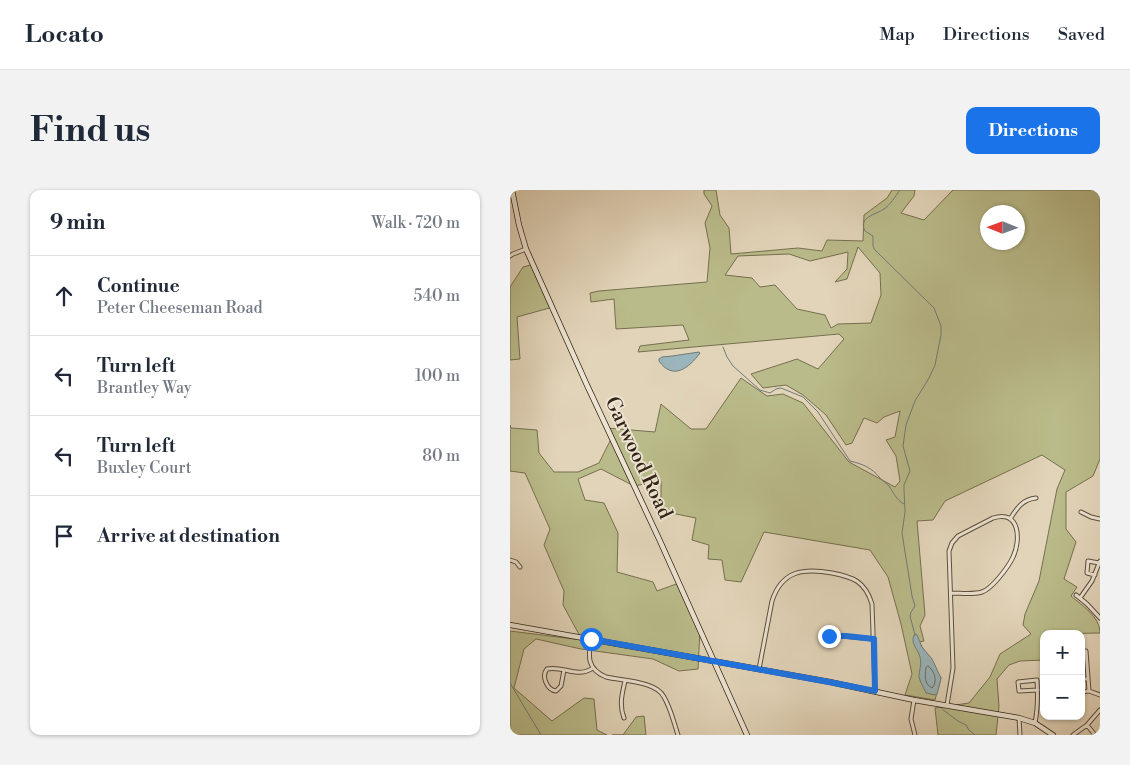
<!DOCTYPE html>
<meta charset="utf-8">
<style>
:root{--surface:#fff;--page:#f2f2f3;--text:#1f2937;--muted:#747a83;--line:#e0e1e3;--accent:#1a73e8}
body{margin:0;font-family:"Libre Bodoni",serif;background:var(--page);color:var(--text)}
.controls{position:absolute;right:15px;bottom:15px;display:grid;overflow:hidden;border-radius:10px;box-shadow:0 1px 4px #0004}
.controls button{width:45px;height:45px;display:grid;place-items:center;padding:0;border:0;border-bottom:1px solid var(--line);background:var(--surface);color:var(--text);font:25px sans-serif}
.compass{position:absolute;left:470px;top:15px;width:45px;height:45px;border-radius:50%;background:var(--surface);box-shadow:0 1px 4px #0004;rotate:271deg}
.stop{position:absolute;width:15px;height:15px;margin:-11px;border:4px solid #1a73e8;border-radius:50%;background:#fff}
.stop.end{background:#1a73e8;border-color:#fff;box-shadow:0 1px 5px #0008}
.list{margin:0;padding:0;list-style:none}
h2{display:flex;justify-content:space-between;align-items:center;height:65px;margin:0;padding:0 20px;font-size:21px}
h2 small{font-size:16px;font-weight:400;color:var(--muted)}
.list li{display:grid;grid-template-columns:32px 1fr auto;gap:15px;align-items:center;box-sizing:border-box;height:80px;padding:0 20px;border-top:1px solid var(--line)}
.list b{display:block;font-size:19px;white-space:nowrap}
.list p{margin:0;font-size:16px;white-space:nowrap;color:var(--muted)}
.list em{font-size:16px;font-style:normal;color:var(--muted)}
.icon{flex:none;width:28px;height:28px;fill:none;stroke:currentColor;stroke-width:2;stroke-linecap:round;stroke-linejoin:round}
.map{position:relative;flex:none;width:590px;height:545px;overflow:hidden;border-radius:10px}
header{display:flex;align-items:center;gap:30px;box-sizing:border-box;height:70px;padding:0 25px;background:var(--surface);border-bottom:1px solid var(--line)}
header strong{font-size:24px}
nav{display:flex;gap:28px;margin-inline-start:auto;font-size:18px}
.intro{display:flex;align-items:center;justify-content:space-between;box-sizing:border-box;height:120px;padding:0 30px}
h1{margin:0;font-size:35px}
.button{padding:12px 22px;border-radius:10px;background:var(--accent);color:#fff;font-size:18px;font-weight:700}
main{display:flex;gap:30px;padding:0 30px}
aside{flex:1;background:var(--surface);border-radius:10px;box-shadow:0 1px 4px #0004}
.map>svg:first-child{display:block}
.green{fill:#babb8a;stroke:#766f4f;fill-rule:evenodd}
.water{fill:#9ab5bb;stroke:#707b78}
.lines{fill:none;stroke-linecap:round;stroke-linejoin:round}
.shore{stroke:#666c68;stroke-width:1}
.stream{stroke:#707b78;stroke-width:1}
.street-casing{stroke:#5d4f3d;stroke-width:5}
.secondary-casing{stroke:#312314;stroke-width:6}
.street{stroke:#ece3d2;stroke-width:3}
.secondary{stroke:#ece3d2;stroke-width:4.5}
.route{stroke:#1a73e8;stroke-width:6}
.labels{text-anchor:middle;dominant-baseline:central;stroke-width:4;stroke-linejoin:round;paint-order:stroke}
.street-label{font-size:20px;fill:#312314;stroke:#ece3d2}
</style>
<header>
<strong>Locato</strong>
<nav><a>Map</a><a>Directions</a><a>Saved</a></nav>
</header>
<div class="intro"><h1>Find us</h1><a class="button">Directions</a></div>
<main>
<aside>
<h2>9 min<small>Walk · 720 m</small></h2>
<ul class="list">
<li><svg class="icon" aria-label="ahead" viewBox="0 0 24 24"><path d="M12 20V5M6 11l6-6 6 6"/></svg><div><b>Continue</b><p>Peter Cheeseman Road</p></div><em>540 m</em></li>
<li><svg class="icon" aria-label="left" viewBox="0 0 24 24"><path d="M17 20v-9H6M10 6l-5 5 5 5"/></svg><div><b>Turn left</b><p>Brantley Way</p></div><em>100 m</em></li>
<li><svg class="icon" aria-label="left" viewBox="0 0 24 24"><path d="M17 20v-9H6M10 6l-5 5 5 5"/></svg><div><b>Turn left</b><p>Buxley Court</p></div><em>80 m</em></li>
<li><svg class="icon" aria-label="arrive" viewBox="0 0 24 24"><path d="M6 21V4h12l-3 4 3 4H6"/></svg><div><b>Arrive at destination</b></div></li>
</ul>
</aside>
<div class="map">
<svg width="590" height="545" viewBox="0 0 590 545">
<rect width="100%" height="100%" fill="#e2d4b9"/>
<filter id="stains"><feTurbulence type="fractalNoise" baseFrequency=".004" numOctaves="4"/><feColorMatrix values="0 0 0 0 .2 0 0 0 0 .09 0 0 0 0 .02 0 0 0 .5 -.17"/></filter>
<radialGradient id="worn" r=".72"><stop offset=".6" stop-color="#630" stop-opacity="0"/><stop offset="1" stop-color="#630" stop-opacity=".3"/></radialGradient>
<path class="green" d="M194,0h12l4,25 9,13 2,26 67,-6 24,3 5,-11 36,1 1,-26 23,-17 5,-8h23l-1,6 -13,17 23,7 29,-30h147v269l-7,17 -27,16v37l10,13 -12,37 13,8 -6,9c12,10 29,21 29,37l-56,1v26l-24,1 -11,4 -12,14 2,27 -3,29h-58l-3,-27 34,-5 21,-26 10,-23 31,-20 -8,-9 2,-11 14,-33 18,-92 8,-19 -23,-15 -97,46 -12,19 -16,1 8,94 -5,11 4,15 -5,1 22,36 -6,22 -30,-5 7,-21 -11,-50 -13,-47 -18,-27 -106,-18 -23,50 -16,-2 -3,-20 -14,-1 1,-14 -17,-5 4,-22 -35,-7v-30l-27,5 -33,-17 -23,10 7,21 19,3 14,30 -1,39 36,10 4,9 22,-8 21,47 -2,39 -19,2 -26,-12 -72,-10 -45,-10 -12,10 -10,39 38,33 32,-23 10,1 3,31 10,5h-97v-104l72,9 -19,-35 1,-14 -20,-46 6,-16 -25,-56 -15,-2v-46l1,3 26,2 2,23 15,19h24l21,-9 12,-24 -4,-11 48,4 6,-28 30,25h15l35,-51 26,18 16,-2 20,9 46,59 46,25 5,-6 -4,-25 -10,-16 9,-3 5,-26 -16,6 -7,6 -13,-5 -12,25 -6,2 -20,-30 -23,-20 -17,-10 -23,3 -12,-14 46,-15 21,10 26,-30 -5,-5 -201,18 2,-6 49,-6 -6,-15 -67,4 -2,-30 -23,3 -1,-9 9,-2 108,-9 3,-34 -5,-25 7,-17 -8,-12zM478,22h30v30h-30zM348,57l22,26 1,22 -10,28 -33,1 -7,4 -6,-13 -28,-6 -22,-24 -15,2 -8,-9 -27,-3 13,-19 51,-2 21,7 38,-9 -1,17 -12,13 12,-3z
M24,74l19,43 -36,10 3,42 -10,1v-73l13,-20z
M134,526l2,19h-34h11l13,-18z"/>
<path class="water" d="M189,162l1,1c-11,15 -27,28 -41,8v-2l3,-2 10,-1z
M405,444l2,1 5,12 10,12 9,19 -2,9 -2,7 -2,1 -9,-2c-2,-5 -6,-11 -7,-16 0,-6 3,-13 1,-20 -2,-8 -11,-15 -5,-23z"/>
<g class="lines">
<path class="shore" d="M418,476c7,5 10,16 4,22 -8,-4 -7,-12 -6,-20z"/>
<path class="stream" d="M390,0c-5,7 -10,15 -16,19 -9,6 -26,8 -19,22l8,5v10l2,4 59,58 7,18v9l-6,30 -6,13 -14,23 -9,24 -3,21 7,25 -6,14v4l1,23 -3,21 10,63 3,10 -4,6 -1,4 5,19
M213,157l4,10 6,9 27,24 10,3 6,-4 5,-1 22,9 15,15 32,49c13,3 22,7 30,17 3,3 6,5 9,8 5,7 7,14 15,18
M0,493l31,52
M432,519l16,12 8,4 3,5 6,5"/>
<g class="street-casing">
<path id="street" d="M0,66l3,-2 13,-5
M571,322l10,5 9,2
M500,329c7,-11 13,-20 26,-21
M0,370l6,2 4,5
M585,385l-8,-2 1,-12 11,2
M566,405l11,9 13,14
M570,408l12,-17 8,-20
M319,447l13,-1 32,3
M81,449c-3,18 -4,30 15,38 17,4 50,4 58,20 7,12 10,26 14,38
M571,461h5l3,40
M249,479l13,-68c10,-31 32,-33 60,-28 21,4 33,8 40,31l3,87
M54,480l-3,16 -5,5c-9,-1 -15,-15 -9,-22 16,-4 29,10 46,-1
M571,489h7
M571,502l8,-1 11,4
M404,510l-3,19 4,16
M437,515l6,-37 -4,-117 3,-8 6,-7 35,-18c27,-9 28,22 20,39 -4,9 -21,32 -31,35 -10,3 -21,1 -31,1
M114,528c-5,-13 -2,-24 1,-37
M509,528l1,17
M525,533c3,-15 3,-28 2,-43l-19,2 1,9 19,-1
M577,535l8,10
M563,545l14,-10 13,-15"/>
</g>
<g class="secondary-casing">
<path id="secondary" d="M2,0l7,35 7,24 60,134 74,158 87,194
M0,435l203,36 117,21 84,18 105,18 16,5 18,12"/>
</g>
<use href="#street" class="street"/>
<use href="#secondary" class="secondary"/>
</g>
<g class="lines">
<path class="route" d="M81,449l238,43 46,9 -1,-52 -28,-3h-17"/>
</g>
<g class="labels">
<g class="street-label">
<text transform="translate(128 268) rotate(65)">Garwood Road</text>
</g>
</g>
<rect width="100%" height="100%" filter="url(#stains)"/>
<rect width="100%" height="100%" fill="url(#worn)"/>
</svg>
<div class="controls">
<button>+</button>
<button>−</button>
</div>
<svg class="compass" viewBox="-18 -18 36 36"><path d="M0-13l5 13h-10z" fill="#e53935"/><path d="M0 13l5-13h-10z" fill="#747a83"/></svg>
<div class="stop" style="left:81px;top:449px"></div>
<div class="stop end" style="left:319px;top:446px"></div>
</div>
</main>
